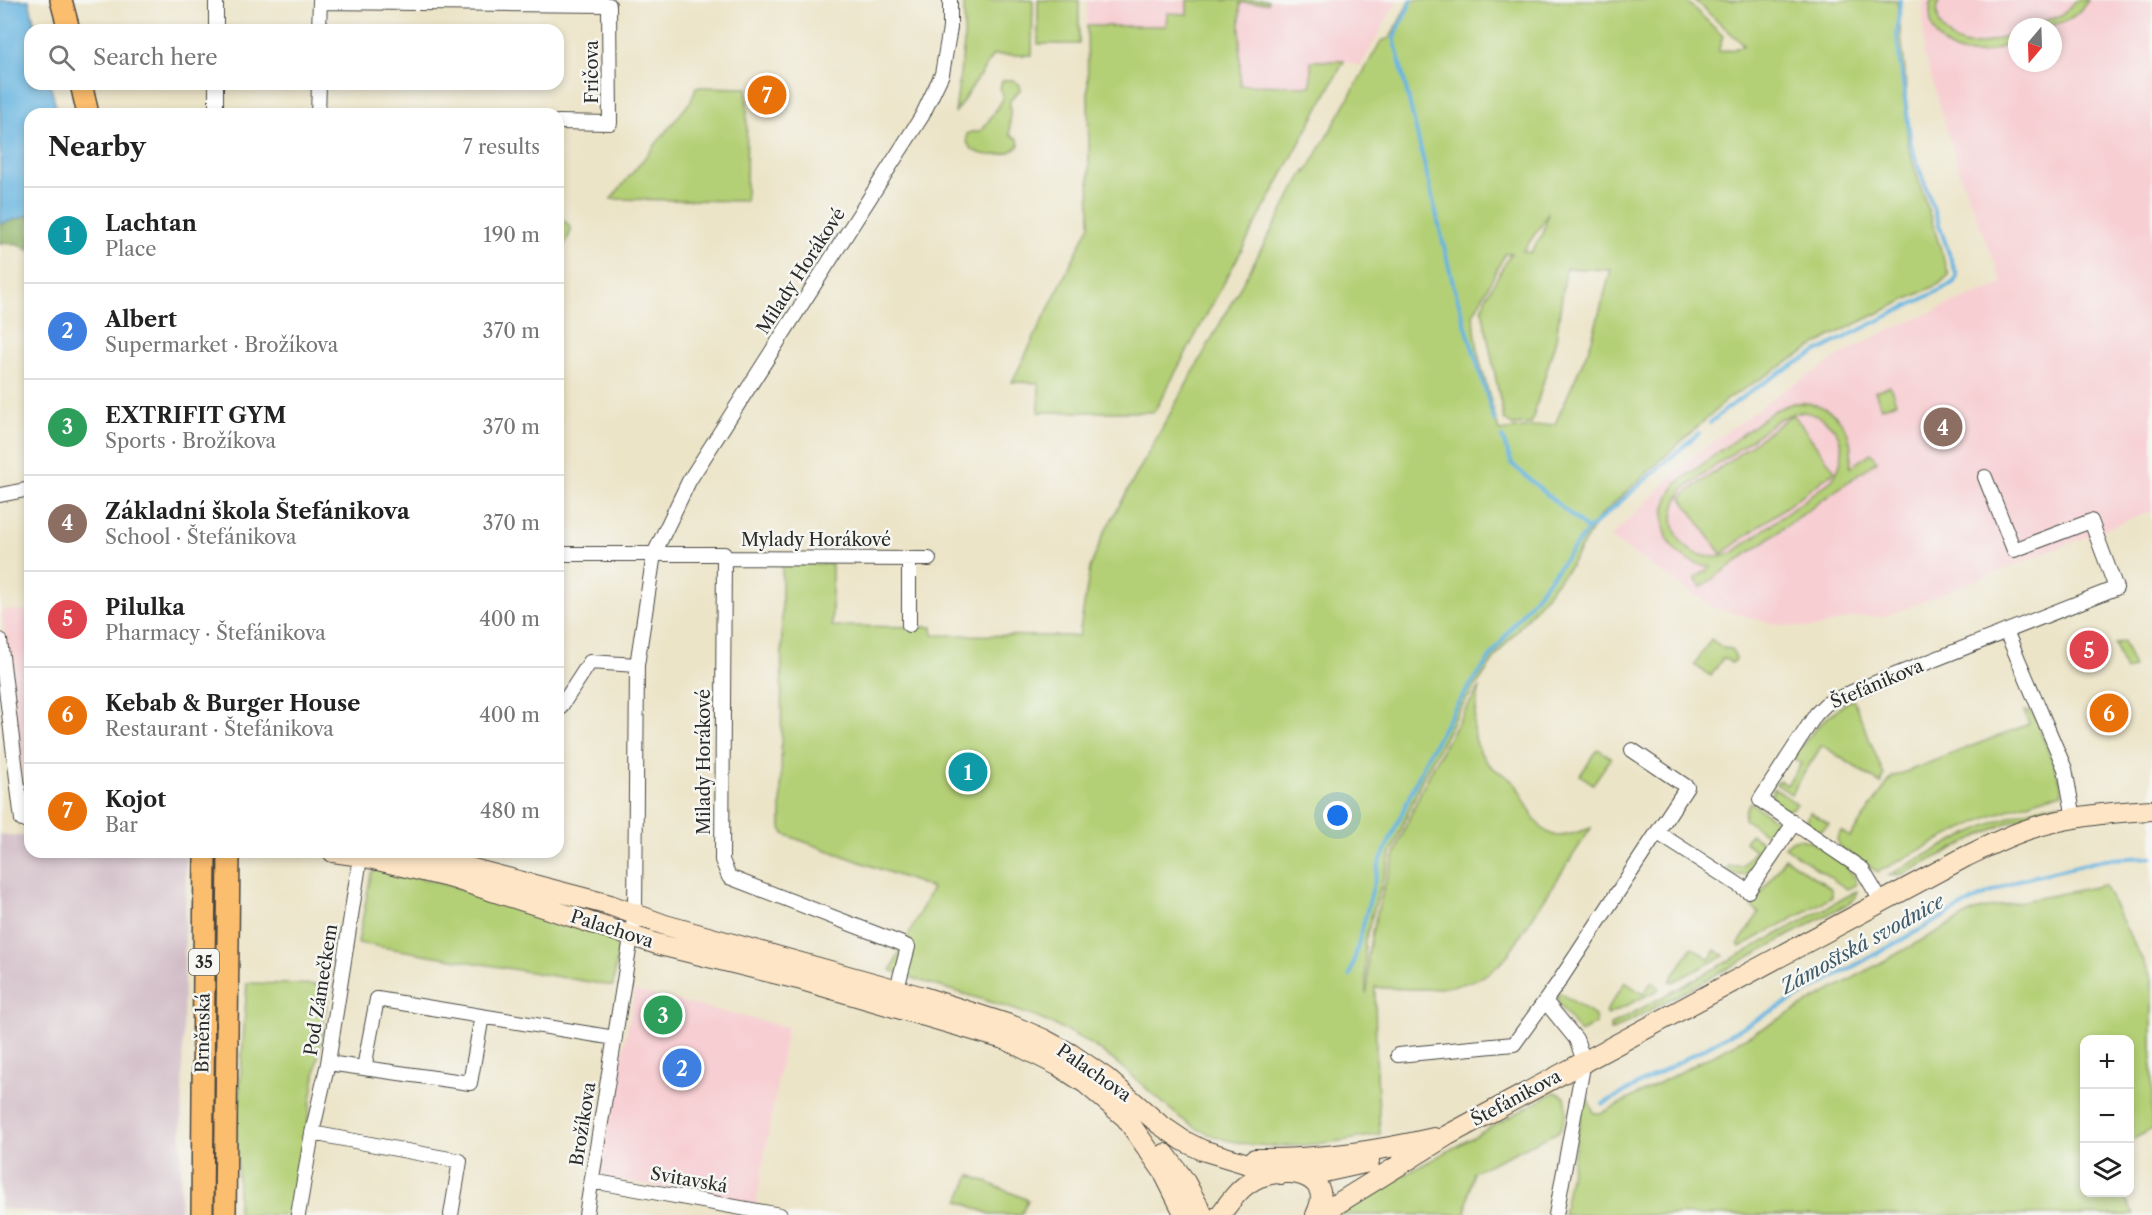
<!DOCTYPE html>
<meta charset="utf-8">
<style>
:root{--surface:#fff;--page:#f2f2f2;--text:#222;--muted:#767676;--line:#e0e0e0;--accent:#ea580c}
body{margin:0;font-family:"Libre Caslon Text",serif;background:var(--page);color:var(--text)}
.controls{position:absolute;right:18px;bottom:18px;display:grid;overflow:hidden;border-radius:12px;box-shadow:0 3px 9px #0003}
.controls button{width:54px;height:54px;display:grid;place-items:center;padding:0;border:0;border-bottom:2px solid var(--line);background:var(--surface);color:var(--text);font:30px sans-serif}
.compass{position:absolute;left:2008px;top:18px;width:54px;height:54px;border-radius:50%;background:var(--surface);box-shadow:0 3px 9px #0003;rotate:199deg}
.you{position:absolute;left:1338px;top:816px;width:21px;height:21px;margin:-15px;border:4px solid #fff;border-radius:50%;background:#1a73e8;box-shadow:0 0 0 9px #1a73e833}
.badge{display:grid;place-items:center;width:39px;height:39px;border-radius:50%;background:var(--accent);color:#fff;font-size:20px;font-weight:700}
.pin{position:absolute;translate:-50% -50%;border:3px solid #fff;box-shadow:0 2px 6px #0006}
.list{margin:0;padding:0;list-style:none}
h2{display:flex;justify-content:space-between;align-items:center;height:78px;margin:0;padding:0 24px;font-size:26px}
h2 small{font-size:20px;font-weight:400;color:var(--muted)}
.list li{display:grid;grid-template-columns:39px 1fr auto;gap:18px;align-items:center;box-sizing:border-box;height:96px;padding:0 24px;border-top:2px solid var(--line)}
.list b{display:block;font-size:22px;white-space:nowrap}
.list p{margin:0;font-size:20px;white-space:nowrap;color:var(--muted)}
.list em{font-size:20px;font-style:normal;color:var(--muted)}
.icon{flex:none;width:33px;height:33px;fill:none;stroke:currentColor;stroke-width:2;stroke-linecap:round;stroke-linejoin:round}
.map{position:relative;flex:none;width:2152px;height:1215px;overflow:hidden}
.search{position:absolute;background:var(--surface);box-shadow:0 3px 9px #0003;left:24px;top:24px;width:540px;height:66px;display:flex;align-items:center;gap:15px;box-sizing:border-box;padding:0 21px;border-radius:18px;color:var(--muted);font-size:22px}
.panel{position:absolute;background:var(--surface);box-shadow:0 3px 9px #0003;left:24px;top:108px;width:540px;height:750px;border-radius:18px}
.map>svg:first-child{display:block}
.built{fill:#f7cfd3;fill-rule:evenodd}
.industrial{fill:#d2bdc7}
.green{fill:#b4d076;stroke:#707e50;stroke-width:1.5;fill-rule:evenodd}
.forest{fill:#8fb267;stroke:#5d6e49;stroke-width:1.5}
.water{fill:#65b4e0;stroke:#487086;stroke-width:1.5}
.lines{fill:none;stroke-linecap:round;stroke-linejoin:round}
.stream{stroke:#65b4e0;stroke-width:4}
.street-casing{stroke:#484742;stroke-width:16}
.secondary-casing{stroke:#484742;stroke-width:22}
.primary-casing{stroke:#484742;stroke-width:24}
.street{stroke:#fff;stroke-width:14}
.secondary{stroke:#fde5c5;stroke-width:20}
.primary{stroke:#fbbd6e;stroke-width:21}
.labels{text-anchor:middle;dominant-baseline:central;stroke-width:5;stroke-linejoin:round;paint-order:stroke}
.shield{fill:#f6f6f2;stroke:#686867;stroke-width:1.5}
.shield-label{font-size:16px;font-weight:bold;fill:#2b2b2b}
.street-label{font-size:18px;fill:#2b2b2b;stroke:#f6f6f2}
.water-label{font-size:20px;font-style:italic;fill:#3f5b6a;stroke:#f6f6f2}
</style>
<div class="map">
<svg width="2152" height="1215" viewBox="0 0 2152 1215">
<rect width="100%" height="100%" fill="#f6f6f2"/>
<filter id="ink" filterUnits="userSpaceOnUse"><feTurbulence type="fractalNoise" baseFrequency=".0167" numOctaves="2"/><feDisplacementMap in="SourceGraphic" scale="12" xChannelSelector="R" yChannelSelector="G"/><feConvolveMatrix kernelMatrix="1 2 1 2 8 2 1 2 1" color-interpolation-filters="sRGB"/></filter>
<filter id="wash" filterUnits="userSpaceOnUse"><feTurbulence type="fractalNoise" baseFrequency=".008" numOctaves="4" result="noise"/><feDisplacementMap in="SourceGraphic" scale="24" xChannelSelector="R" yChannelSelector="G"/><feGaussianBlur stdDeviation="1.35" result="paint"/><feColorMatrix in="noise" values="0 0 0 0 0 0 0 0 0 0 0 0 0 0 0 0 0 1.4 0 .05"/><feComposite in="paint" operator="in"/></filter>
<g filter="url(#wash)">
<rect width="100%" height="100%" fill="#ece4c7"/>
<path class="built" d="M1087,0h100v14l-20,12h-80z
M1268,0h129l-36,66 -17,-5h-32l-1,25h-72l1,-84 27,1z
M1923,0h229v511l-266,105 -33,1 -38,11 -35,-3 -66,-17 -104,-70 80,-79 87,-64 68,-42 38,-20 65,-28 55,-21 -40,-101 -39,-129zM2017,27h36v36h-36z
M1,610l29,1v179l-8,-20z
M635,991l152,36 -31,178 -152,-28 -5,-8z"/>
<path class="industrial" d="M0,834l30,3v15h123l33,4 -6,359h-117l-63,-7z"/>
<path class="green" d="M964,0h69l-1,55h-39l-38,58 9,-70z
M1038,0h41v44h-41z
M1187,0h81v3h-28v82l71,1v-25h33l-190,351h-115v-29l-27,-1 78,-157 -3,-199h79l1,-13 20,1z
M1410,0h275l38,36 -5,16 16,-3 10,-4 -50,-45h203l8,71 3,76 41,128 -10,9 -110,53 -100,61 -129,118 -30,50 -71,86 -41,60 -35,65 -32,77 -18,58 -8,29 1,53c4,-11 1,-24 2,-36 1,-17 6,-33 10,-49 21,-80 57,-154 102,-222 -6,29 -13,55 10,78 8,8 19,11 26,20 11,16 20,51 44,51 10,-1 21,-5 31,-8l-84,128c-5,5 -11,12 -17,16 -33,21 -78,18 -115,15l1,67 4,80c-60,12 -146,25 -198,-15 -35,-28 -67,-63 -107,-84 -59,-31 -123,-41 -184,-65l41,-82 -138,-50 -10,-4 -3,-6 1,-265 50,1v62l100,1 1,8 146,1 11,-68 13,-33 202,-365 1,3 75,-132 9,-3zM1548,212l-5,22 -13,19 -7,-2 19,-27zM1511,253l-26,46 -3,11 22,109 8,6 19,-1 25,-85 10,-71 45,2 -20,73 -36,81 -56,7 -20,-73 -6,-43 32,-61z
M1931,0h8c-3,10 -2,22 5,31 20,26 49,10 73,0v9c-11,5 -23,11 -35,13 -35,6 -57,-19 -51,-53z
M2077,0h11c-14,23 -34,27 -60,27l33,-12z
M1006,80h7l7,5v5l-10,10v34l8,5 1,6c-10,15 -57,15 -52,-11l5,-2h6l5,-3 20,-30 -3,-11 2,-7z
M696,87l51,1 -1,113 -135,-2 80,-98z
M558,219c23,6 8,23 0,36z
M1890,386l6,16 -15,6 -6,-17z
M1793,403c40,-3 64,26 57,64l21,-14 6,8 -176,126 -6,-8 16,-12c-46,-6 -61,-48 -34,-84l98,-73zM1803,412c36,6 50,38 29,68l-100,73c-43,17 -76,-26 -49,-63l96,-71 16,-6z
M1793,414l42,57 -114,83 -40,-57z
M1711,639l12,9 9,1 4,9 -1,3 -4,2 -5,-4h-4l-11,17 -17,-11z
M2123,641l11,26 -9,4 -10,-27z
M1853,699l31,76 -3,9 -59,-39 -31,49 -15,-10 3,-4 8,5 14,-21 -8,-6c17,-24 33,-44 60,-59z
M2024,711l6,1 6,7 26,67v7c-66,16 -124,47 -184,79l-40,-26 -1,-7 4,-8 9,6 42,-60 137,-53z
M1598,749l13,9 -18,26 -13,-9z
M1774,788l23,16 -6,5 -6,1 -10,-6 -4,-5z
M1750,802l28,20 1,9 -4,9 -31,-21 1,-8z
M2058,803l-7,6 -42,13 -37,17 -68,35 -16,2c54,-30 109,-61 170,-73z
M1810,812l19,12 -7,6 -4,1 -10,-6 -1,-4z
M1750,834l20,13c-13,19 -18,38 -44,23l3,-4h14l12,-16 -10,-8z
M1798,839c17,1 56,28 59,45l-10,5 -62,-42 7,-6z
M1785,858l47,31v8l-92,50 -2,-2 21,-32 -7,-6z
M379,867l83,22 147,48 9,11 -5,38 -255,-43 13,-69z
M2104,885l48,94v150l-22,12v-101h-46v152l38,1 12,22h-571l22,-122 9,20h8l134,-70 238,-132z
M1857,891l-1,6 -5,5 -240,129v-6z
M1692,947l18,12 6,-9 8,6 -51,26 -3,-1z
M1652,982l7,5 -1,3 -51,25 -2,-2 20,-31 18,12z
M247,983l83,2 -38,230h-54l-1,-85z
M1558,991l37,25 1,7 -16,10 -22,-30z
M1555,1092l10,5c3,13 1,24 -7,35l-85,40 -8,43h-133z
M970,1175l58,25 -7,15h-29l-33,-14z"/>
<path class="forest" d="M30,215v36l-12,-7 -18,-1v-19z"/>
<path class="water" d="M0,0h29l7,30h-6v54h20l8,30h-28v101l-30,9z"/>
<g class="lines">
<path class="stream" d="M1412,0l-18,38 59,246 42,138
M1710,423c64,-57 161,-97 238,-137l6,-4 3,-6 -46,-131 -14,-108 3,-37
M1502,437l10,27 76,66
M1350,976l29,-112 50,-111 27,-47 57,-81 75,-95 111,-97
M1603,1104l371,-204 45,-20 88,-21 45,-2"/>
</g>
</g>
<g filter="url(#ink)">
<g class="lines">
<g class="street-casing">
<path id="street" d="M216,0v30
M320,2l289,3 1,118 -52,-1
M319,30l1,-30
M216,84v30
M318,114l1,-30
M0,495l30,-6
M558,554h166l-2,306 7,17 171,66 8,4 -13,49
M724,558l205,1
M909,625v-66
M2006,631l59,138 9,49
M0,640l22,180h8
M558,711l32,-49 47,3
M1658,833l90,58 46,-68
M1881,901l-19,-32 -102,-69 56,-86 10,-10 26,-12 264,-104 -25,-67 -77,29 -29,-73
M1545,1001l31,38 8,22 -28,154
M1398,1055l116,-11 44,-61 129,-196 -55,-37
M328,1063l142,20 12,-67
M364,1068l13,-69 238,39
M312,1133l148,28 -9,54
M592,1181l188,34
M298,1215l14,-82 16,-70 33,-211
M586,1215l49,-302 2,-248 17,-111 35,-73 233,-365 20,-42 8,-46v-28"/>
</g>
<g class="secondary-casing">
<path id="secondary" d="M333,852l28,4 91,22 208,67 138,34 209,61 52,26 26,17 41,35 37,53 22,44
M408,852l202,53 55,20 258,72 90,29 30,13 28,15 35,24 53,46 25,17 18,9 79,24
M1165,1154l19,26 19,35
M1255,1159c61,1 119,-7 179,-21
M1306,1176l63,-14
M1220,1215c11,-15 22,-31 40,-38 29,-11 76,-2 56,38
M1319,1215l129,-80 517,-278c21,-10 42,-21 64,-28 39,-13 82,-17 123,-19"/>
</g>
<g class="primary-casing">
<path id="primary" d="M61,0l8,30
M81,84l7,30
M202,1215l3,-363
M225,1215l4,-363"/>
</g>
<use href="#street" class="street"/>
<use href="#secondary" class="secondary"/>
<use href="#primary" class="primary"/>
</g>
</g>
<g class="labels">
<rect class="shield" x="189" y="949" width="30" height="26" rx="4.5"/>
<g class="shield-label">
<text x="204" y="962">35</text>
</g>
<g class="street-label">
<text transform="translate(592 72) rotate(-90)">Fričova</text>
<text transform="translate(801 271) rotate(-57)">Milady Horákové</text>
<text x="816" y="540">Mylady Horákové</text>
<text transform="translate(1877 684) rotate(-23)">Štefánikova</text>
<text transform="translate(704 762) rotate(-90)">Milady Horákové</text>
<text transform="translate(612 929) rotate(18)">Palachova</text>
<text transform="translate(321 990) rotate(-81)">Pod Zámečkem</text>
<text transform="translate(203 1033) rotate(-89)">Brněnská</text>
<text transform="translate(1094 1073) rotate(35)">Palachova</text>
<text transform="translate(1516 1098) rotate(-28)">Štefánikova</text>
<text transform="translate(583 1124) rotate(-81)">Brožíkova</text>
<text transform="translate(689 1180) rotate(10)">Svitavská</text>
</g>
<g class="water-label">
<text transform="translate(1862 944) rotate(-29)">Zámostská svodnice</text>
</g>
</g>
</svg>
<div class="controls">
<button>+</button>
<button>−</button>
<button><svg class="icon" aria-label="layers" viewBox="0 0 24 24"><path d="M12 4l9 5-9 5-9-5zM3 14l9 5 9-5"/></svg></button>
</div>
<svg class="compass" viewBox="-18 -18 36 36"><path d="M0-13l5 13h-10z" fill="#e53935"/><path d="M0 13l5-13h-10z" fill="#767676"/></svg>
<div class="you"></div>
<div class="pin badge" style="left:968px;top:772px;background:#0f9aa8">1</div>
<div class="pin badge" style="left:682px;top:1068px;background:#3f7fe0">2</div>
<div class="pin badge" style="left:663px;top:1015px;background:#2e9e5b">3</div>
<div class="pin badge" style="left:1943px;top:427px;background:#8d6e63">4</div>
<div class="pin badge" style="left:2089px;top:650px;background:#e0444e">5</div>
<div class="pin badge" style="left:2109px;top:713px;background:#e8710a">6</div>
<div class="pin badge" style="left:767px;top:95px;background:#e8710a">7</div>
<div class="search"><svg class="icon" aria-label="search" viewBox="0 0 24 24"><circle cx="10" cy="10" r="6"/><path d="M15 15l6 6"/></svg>Search here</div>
<section class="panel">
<h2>Nearby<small>7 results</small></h2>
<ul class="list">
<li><span class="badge" style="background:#0f9aa8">1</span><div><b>Lachtan</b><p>Place</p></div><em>190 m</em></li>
<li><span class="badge" style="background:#3f7fe0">2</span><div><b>Albert</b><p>Supermarket · Brožíkova</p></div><em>370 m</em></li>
<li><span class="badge" style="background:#2e9e5b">3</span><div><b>EXTRIFIT GYM</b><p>Sports · Brožíkova</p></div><em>370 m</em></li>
<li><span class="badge" style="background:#8d6e63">4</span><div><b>Základní škola Štefánikova</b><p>School · Štefánikova</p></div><em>370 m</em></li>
<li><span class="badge" style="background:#e0444e">5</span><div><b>Pilulka</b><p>Pharmacy · Štefánikova</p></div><em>400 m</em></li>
<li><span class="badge" style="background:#e8710a">6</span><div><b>Kebab &amp; Burger House</b><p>Restaurant · Štefánikova</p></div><em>400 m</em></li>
<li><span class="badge" style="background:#e8710a">7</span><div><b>Kojot</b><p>Bar</p></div><em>480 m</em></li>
</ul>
</section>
</div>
